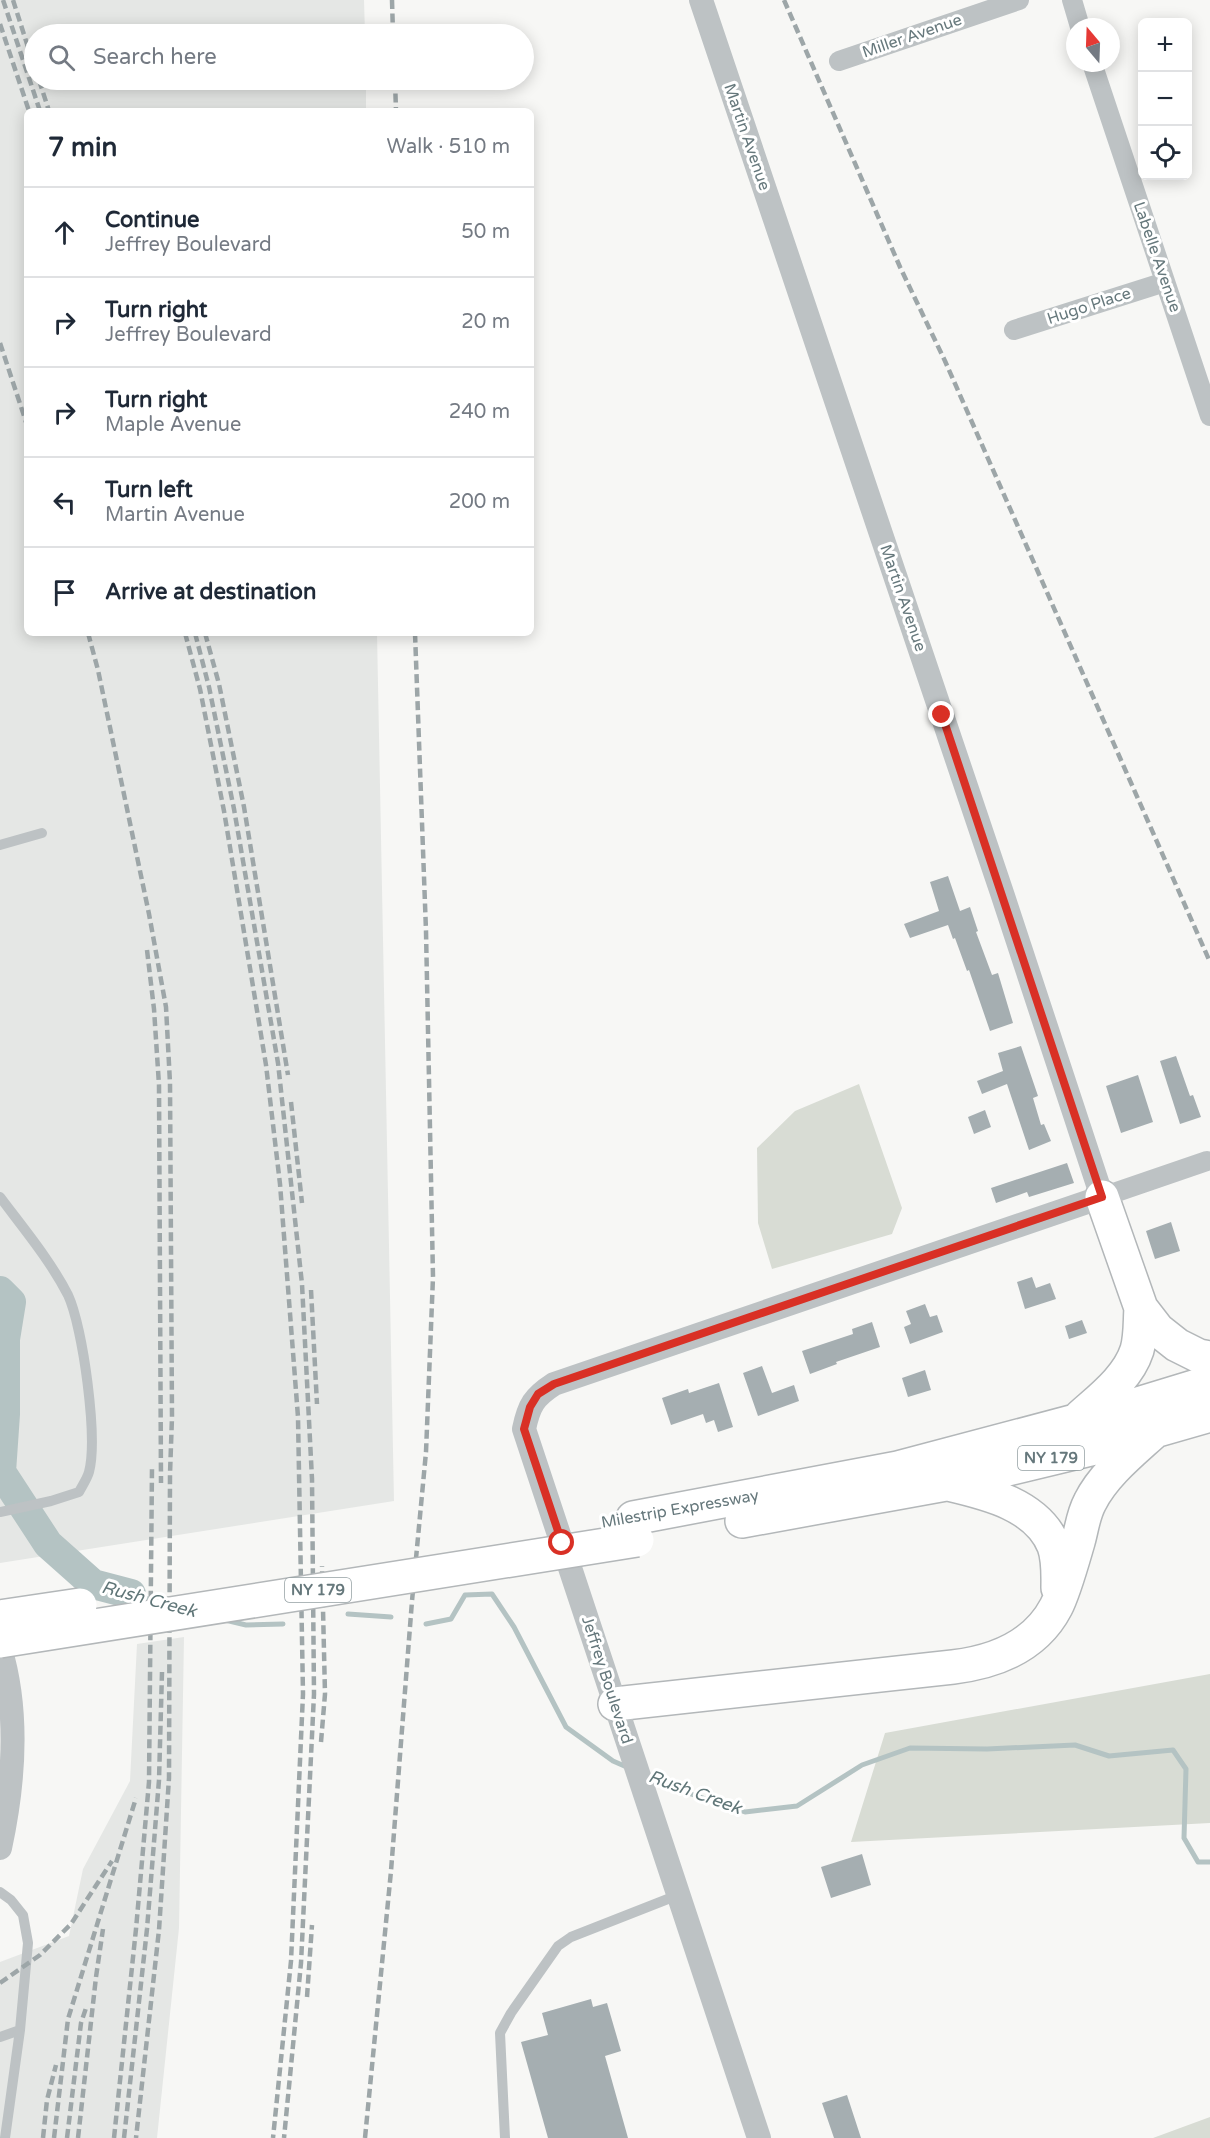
<!DOCTYPE html>
<meta charset="utf-8">
<style>
:root{--surface:#fff;--page:#f2f2f3;--text:#1f2937;--muted:#747a83;--line:#e0e1e3}
body{margin:0;font-family:"Varela Round",sans-serif;background:var(--page);color:var(--text)}
.controls{position:absolute;right:18px;top:18px;display:grid;overflow:hidden;border-radius:9px;box-shadow:0 3px 15px #0003}
.controls button{width:54px;height:54px;display:grid;place-items:center;padding:0;border:0;border-bottom:2px solid var(--line);background:var(--surface);color:var(--text);font:30px sans-serif}
.compass{position:absolute;left:1066px;top:18px;width:54px;height:54px;border-radius:50%;background:var(--surface);box-shadow:0 3px 15px #0003;rotate:341deg}
.stop{position:absolute;width:18px;height:18px;margin:-14px;border:4px solid #d93025;border-radius:50%;background:#fff}
.stop.end{background:#d93025;border-color:#fff;box-shadow:0 2px 6px #0008}
.list{margin:0;padding:0;list-style:none}
h2{display:flex;justify-content:space-between;align-items:center;height:78px;margin:0;padding:0 24px;font-size:26px}
h2 small{font-size:20px;font-weight:400;color:var(--muted)}
.list li{display:grid;grid-template-columns:39px 1fr auto;gap:18px;align-items:center;box-sizing:border-box;height:90px;padding:0 24px;border-top:2px solid var(--line)}
.list b{display:block;font-size:22px;white-space:nowrap}
.list p{margin:0;font-size:20px;white-space:nowrap;color:var(--muted)}
.list em{font-size:20px;font-style:normal;color:var(--muted)}
.icon{flex:none;width:33px;height:33px;fill:none;stroke:currentColor;stroke-width:2;stroke-linecap:round;stroke-linejoin:round}
.map{position:relative;flex:none;width:1210px;height:2138px;overflow:hidden}
.search{position:absolute;background:var(--surface);box-shadow:0 3px 15px #0003;left:24px;top:24px;width:510px;height:66px;display:flex;align-items:center;gap:15px;box-sizing:border-box;padding:0 21px;border-radius:33px;color:var(--muted);font-size:22px}
.panel{position:absolute;background:var(--surface);box-shadow:0 3px 15px #0003;left:24px;top:108px;width:510px;height:528px;border-radius:9px}
.map>svg:first-child{display:block}
.built{fill:#e5e7e5}
.green{fill:#d8dcd4}
.lines{fill:none;stroke-linecap:round;stroke-linejoin:round}
.stream{stroke:#b4c3c3;stroke-width:5}
.river{stroke:#b4c3c3;stroke-width:30}
.building{fill:#a5aeb1}
.trunk-casing{stroke:#b3b7b9;stroke-width:36}
.service{stroke:#bdc2c4;stroke-width:10}
.minor{stroke:#bdc2c4;stroke-width:20}
.tertiary{stroke:#bdc2c4;stroke-width:24}
.trunk{stroke:#fff;stroke-width:33}
.rail{stroke:#9da6a8;stroke-width:4.5;stroke-dasharray:9 4.5;stroke-linecap:butt}
.trunk-bridge-casing{stroke:#b3b7b9;stroke-width:36;stroke-linecap:butt}
.trunk-bridge{stroke:#fff;stroke-width:33}
.route{stroke:#d93025;stroke-width:8}
.labels{text-anchor:middle;dominant-baseline:central;stroke-width:6;stroke-linejoin:round;paint-order:stroke}
.shield{fill:#fff;stroke:#94a0a3;stroke-width:1.5}
.shield-label{font-size:15px;font-weight:bold;fill:#66787c}
.street-label{font-size:16px;fill:#66787c;stroke:#fff}
.water-label{font-size:18px;font-style:italic;fill:#607678;stroke:#fff}
</style>
<div class="map">
<svg width="1210" height="2138" viewBox="0 0 1210 2138">
<rect width="100%" height="100%" fill="#f7f7f5"/>
<path class="built" d="M0,0h364l1,34h-331v46h332v31h-339v522h350l17,868 -394,62z
M184,1637l-5,291 -22,210h-157v-176l69,-26 14,-67 47,-88 7,-137z"/>
<path class="green" d="M859,1084l43,124 -10,26 -120,35 -14,-46 -1,-75 38,-37z
M1210,1674v149l-359,19 34,-109z
M1210,2117v21h-57z"/>
<g class="lines">
<path class="stream" d="M131,1594l27,8
M348,1614l43,3
M225,1620l21,5 37,-1
M426,1624l25,-5 14,-24 27,-1 22,33 52,100 47,34 16,7
M646,1775l39,17 60,20 52,-6 65,-41 48,-17 77,1 88,-4 34,11 64,-6 13,19 -2,69 14,24h12"/>
<path class="river" d="M0,1291l11,11 -6,37v75l-4,58 47,72 45,40 38,10"/>
</g>
<path class="building" d="M948,876l12,35 10,-4 8,24 -2,1 16,43 6,-2 15,50 -23,8 -21,-61 -2,1 -12,-33 -2,1 -5,-14 -38,13 -6,-14 35,-13 -9,-29z
M1021,1046l17,50 -5,2 8,27 3,-1 7,17 -22,9 -22,-66 -25,10 -5,-13 26,-10 -5,-18z
M1176,1056l14,40 3,-1 8,22 -21,7 -20,-63z
M1138,1075l15,47 -32,11 -15,-47z
M985,1110l6,17 -17,7 -6,-17z
M1067,1163l7,20 -45,14 -2,-5 -31,11 -5,-15z
M1171,1222l9,29 -25,8 -9,-28z
M1032,1277l4,11 14,-5 6,16 -31,10 -8,-27z
M925,1304l5,13 7,-2 6,17 -33,12 -6,-17 7,-3 -5,-13z
M1082,1320l5,13 -18,6 -4,-13z
M872,1322l8,25 -44,15 1,2 -27,10 -8,-23 51,-17 -1,-5z
M762,1366l10,27 22,-8 5,16 -41,15 -15,-43z
M925,1370l6,20 -23,7 -6,-19z
M719,1383l14,44 -15,5 -4,-12 -8,3 -3,-9 -32,11 -9,-27 26,-9 1,4z
M862,1854l9,31 -40,13 -10,-31z
M591,1999l2,8 14,-4 14,48 -16,5 23,82h-80l-27,-96 27,-7 -6,-22z
M847,2095l14,43h-27l-12,-35z"/>
<g class="lines">
<g class="trunk-casing">
<path id="trunk" d="M1102,1197l39,111 17,22 19,15 22,11 11,2
M1080,1417c21,-19 48,-39 57,-67 4,-14 3,-29 4,-42
M948,1484c39,9 90,21 106,62 5,14 4,29 4,42
M633,1518l265,-50 230,-61 82,-25
M742,1521l204,-37 153,-37 111,-32
M615,1704l338,-37c42,-5 82,-20 103,-60 8,-15 17,-48 22,-65 4,-14 5,-27 12,-40 14,-28 42,-50 65,-71"/>
</g>
<path class="service" d="M0,845l42,-12
M0,1197c24,32 50,63 68,98 15,32 30,143 21,177 -2,7 -7,14 -10,20l-28,9 -51,11
M0,1892l11,8 12,15 5,28 -8,87 -15,108
M0,2037l20,-7
M505,2138l-5,-105 11,-20 47,-67 13,-9 107,-42"/>
<path class="minor" d="M1072,0l8,27
M839,61l180,-61
M1092,63l118,353
M1014,330l151,-48
M1102,1197l105,-36"/>
<path class="tertiary" d="M701,0l301,893 100,304 -548,187c-20,13 -25,21 -30,45l235,709
M0,1648c19,63 14,135 0,200"/>
<use href="#trunk" class="trunk"/>
<path class="rail" d="M3,0l37,111
M13,0l21,66
M392,0l1,34
M784,0l116,267 45,94 265,601
M0,24l29,87
M39,80l10,31
M395,80l1,31
M0,343l27,82
M88,633l10,37 51,244 17,93 4,76 2,334 -2,57 -1,304 -10,152 -23,208
M185,633l15,56 24,122 42,254 14,119 18,233 5,277 -12,267 -18,177
M195,633l14,54 25,122 44,254 24,221 10,195 2,215 -13,269 -17,175
M205,633l14,51 25,123 44,268
M147,950l7,59 5,76 2,398
M291,1102l11,101
M311,1290l6,114
M321,1742l4,-48 -3,-128
M0,1983l40,-28 31,-31 41,-63
M307,1997l5,-72
M43,2138l4,-38 9,-35
M54,2138l14,-119 68,-221
M67,2138l14,-115 6,-18
M78,2138l18,-161 7,-48
M114,2138l22,-209 13,-147 3,-314
M124,2138l23,-209 12,-149 3,-108
M365,2138l26,-267 21,-270 14,-149 7,-175 -7,-346 -11,-298"/>
<g class="trunk-bridge-casing">
<path id="trunk-bridge" d="M0,1617l80,-12
M0,1641l637,-101"/>
</g>
<use href="#trunk-bridge" class="trunk-bridge"/>
</g>
<g class="lines">
<path class="route" d="M562,1543l-38,-114 6,-22 8,-13 16,-10 548,-187 -160,-482"/>
</g>
<g class="labels">
<g class="shield">
<rect x="1018" y="1446" width="66" height="24" rx="4.5"/>
<rect x="285" y="1578" width="66" height="24" rx="4.5"/>
</g>
<g class="shield-label">
<text x="1051" y="1458">NY 179</text>
<text x="318" y="1590">NY 179</text>
</g>
<g class="street-label">
<text transform="translate(912 36) rotate(-19)">Miller Avenue</text>
<text transform="translate(747 137) rotate(71)">Martin Avenue</text>
<text transform="translate(1157 257) rotate(71)">Labelle Avenue</text>
<text transform="translate(1089 306) rotate(-18)">Hugo Place</text>
<text transform="translate(903 598) rotate(71)">Martin Avenue</text>
<text transform="translate(680 1509) rotate(-10)">Milestrip Expressway</text>
<text transform="translate(607 1680) rotate(72)">Jeffrey Boulevard</text>
</g>
<g class="water-label">
<text transform="translate(149 1599) rotate(15)">Rush Creek</text>
<text transform="translate(695 1792) rotate(20)">Rush Creek</text>
</g>
</g>
</svg>
<div class="controls">
<button>+</button>
<button>−</button>
<button><svg class="icon" aria-label="locate" viewBox="0 0 24 24"><circle cx="12" cy="12" r="6"/><path d="M12 2v4M12 18v4M2 12h4M18 12h4"/></svg></button>
</div>
<svg class="compass" viewBox="-18 -18 36 36"><path d="M0-13l5 13h-10z" fill="#e53935"/><path d="M0 13l5-13h-10z" fill="#747a83"/></svg>
<div class="stop" style="left:562px;top:1543px"></div>
<div class="stop end" style="left:942px;top:715px"></div>
<div class="search"><svg class="icon" aria-label="search" viewBox="0 0 24 24"><circle cx="10" cy="10" r="6"/><path d="M15 15l6 6"/></svg>Search here</div>
<section class="panel">
<h2>7 min<small>Walk · 510 m</small></h2>
<ul class="list">
<li><svg class="icon" aria-label="ahead" viewBox="0 0 24 24"><path d="M12 20V5M6 11l6-6 6 6"/></svg><div><b>Continue</b><p>Jeffrey Boulevard</p></div><em>50 m</em></li>
<li><svg class="icon" aria-label="right" viewBox="0 0 24 24"><path d="M7 20v-9h11M14 6l5 5-5 5"/></svg><div><b>Turn right</b><p>Jeffrey Boulevard</p></div><em>20 m</em></li>
<li><svg class="icon" aria-label="right" viewBox="0 0 24 24"><path d="M7 20v-9h11M14 6l5 5-5 5"/></svg><div><b>Turn right</b><p>Maple Avenue</p></div><em>240 m</em></li>
<li><svg class="icon" aria-label="left" viewBox="0 0 24 24"><path d="M17 20v-9H6M10 6l-5 5 5 5"/></svg><div><b>Turn left</b><p>Martin Avenue</p></div><em>200 m</em></li>
<li><svg class="icon" aria-label="arrive" viewBox="0 0 24 24"><path d="M6 21V4h12l-3 4 3 4H6"/></svg><div><b>Arrive at destination</b></div></li>
</ul>
</section>
</div>
